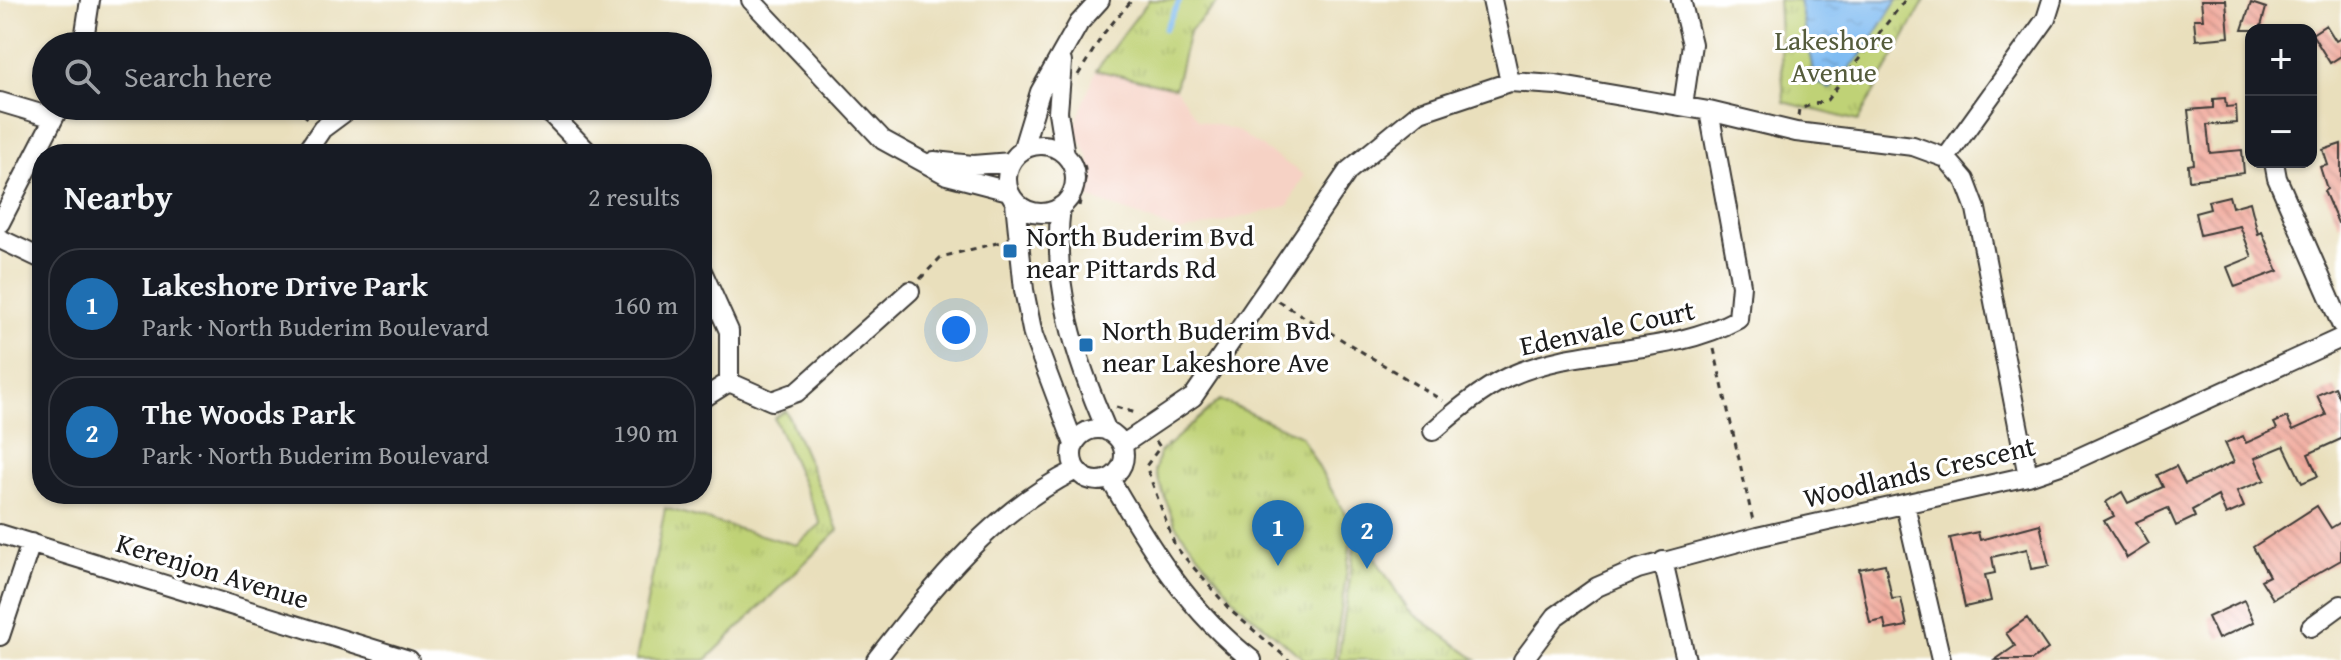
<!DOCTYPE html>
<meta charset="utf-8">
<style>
:root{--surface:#171b24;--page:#20242c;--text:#f1f3f6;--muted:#9ea1a6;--line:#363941;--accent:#1f6fb2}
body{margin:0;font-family:"Gentium Book Plus",serif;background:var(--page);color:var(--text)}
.controls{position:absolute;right:24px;top:24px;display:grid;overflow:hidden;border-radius:16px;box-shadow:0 2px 6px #0004}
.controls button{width:72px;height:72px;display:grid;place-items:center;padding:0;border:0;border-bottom:2px solid var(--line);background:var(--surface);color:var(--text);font:40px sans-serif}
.you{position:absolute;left:956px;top:330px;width:28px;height:28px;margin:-20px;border:6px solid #fff;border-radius:50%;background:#1a73e8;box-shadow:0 0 0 12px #1a73e833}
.badge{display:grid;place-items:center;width:52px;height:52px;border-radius:50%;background:var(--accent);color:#fff;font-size:26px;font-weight:700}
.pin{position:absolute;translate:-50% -66px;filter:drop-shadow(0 2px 4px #0008)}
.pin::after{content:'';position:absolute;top:42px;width:28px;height:24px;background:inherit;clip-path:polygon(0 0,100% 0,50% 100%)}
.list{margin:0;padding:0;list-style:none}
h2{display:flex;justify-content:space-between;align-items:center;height:104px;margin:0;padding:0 32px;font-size:34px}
h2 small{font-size:26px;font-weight:400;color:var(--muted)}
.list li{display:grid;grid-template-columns:52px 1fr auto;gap:24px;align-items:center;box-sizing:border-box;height:112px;margin:0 16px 16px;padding:0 16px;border:2px solid var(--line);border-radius:32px}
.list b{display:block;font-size:30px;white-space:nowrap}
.list p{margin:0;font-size:26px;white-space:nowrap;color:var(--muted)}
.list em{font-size:26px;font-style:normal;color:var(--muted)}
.icon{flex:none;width:44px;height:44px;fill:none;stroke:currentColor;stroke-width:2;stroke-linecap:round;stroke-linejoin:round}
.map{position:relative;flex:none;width:2341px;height:660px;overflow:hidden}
.search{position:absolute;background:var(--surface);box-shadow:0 2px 6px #0004;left:32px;top:32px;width:680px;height:88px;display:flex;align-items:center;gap:20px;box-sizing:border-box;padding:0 28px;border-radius:44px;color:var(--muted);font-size:30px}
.panel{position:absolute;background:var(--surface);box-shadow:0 2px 6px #0004;left:32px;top:144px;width:680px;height:360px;border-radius:32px}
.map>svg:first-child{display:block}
.built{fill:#f6d2c5}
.park{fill:url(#park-tufts);stroke:#6e7749;stroke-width:2}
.water{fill:url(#water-ripples);stroke:#4e6c87;stroke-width:2}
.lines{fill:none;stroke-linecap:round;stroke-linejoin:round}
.stream{stroke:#7fbbf2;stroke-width:5}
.building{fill:url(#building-back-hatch)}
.minor-casing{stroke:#3b3934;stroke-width:22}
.path{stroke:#3b3934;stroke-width:3;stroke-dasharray:6 6;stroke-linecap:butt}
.minor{stroke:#fff;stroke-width:18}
.poi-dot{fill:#1f6fb2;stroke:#fff;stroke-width:3}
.labels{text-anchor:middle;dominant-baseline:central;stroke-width:6;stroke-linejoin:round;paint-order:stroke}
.park-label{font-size:28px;fill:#555c3c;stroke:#fff}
.poi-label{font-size:28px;fill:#1c1c1c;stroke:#fff;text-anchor:start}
.street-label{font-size:28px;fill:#1c1c1c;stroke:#fff}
</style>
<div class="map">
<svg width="2341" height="660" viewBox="0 0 2341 660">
<defs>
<pattern id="park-tufts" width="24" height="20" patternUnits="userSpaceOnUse" patternTransform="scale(2)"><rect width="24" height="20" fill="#bfd276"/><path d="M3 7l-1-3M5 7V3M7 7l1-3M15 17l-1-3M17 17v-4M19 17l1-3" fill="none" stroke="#a4b466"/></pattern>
<pattern id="water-ripples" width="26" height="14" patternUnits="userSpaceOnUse" patternTransform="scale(2)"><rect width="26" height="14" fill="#7fbbf2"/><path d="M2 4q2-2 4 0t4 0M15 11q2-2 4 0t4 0" fill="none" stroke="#6da0cf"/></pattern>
<pattern id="building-back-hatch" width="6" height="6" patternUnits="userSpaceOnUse" patternTransform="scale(2)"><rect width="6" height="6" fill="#f1ab9e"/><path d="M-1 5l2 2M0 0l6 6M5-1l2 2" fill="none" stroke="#ce9388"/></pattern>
</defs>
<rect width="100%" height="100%" fill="#fff"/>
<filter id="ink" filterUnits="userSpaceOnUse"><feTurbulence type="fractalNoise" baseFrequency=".0125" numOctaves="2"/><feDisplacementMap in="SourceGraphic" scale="16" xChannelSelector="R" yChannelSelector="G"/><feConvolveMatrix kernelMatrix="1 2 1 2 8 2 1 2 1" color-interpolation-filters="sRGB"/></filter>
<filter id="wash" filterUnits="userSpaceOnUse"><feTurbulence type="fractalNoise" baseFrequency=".006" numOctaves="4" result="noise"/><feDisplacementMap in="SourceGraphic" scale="32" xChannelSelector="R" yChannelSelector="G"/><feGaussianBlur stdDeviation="1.8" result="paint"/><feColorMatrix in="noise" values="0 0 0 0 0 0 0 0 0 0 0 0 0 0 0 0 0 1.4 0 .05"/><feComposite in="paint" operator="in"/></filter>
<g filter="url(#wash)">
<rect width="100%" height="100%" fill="#e9dfbc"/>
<path class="built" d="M1096,70l79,18 23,32 38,10 68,45 -16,31 -107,26 -96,-36 5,-36 -16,-32z"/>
<path class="park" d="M1149,0h71l-31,32 -14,56 -79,-18z
M1778,0h147l-67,121 -74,-19z
M1220,400l81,36 52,92 -19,132h-29l-66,-55 -64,-80 -20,-54 4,-18z
M786,411l52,119 -132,130h-70l29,-152 131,37 25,-21 -47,-106z
M1357,529l51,81 69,50h-139z"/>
<path class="water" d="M1799,0h98l-35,55 -32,34 -15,-8z"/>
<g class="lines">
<path class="stream" d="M1165,29l15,-29"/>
</g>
<g id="blocks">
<path class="building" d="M2201,0h25l3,37 -33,3 -2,-21h9z
M2251,3l15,5 -6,22h-18z
M2326,25l10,16 5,-3v18l-11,7 -18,-29z
M2225,98l1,9 10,-1 1,17 -30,2 3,28 32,-3 2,23 -55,7 -1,-15 6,-1 -6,-54 25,-2v-9z
M2341,144v79h-3l-14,-32 3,-2 -7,-22 8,-2 -5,-15z
M2229,196l3,11 18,-5 8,32 4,-2 16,39 -43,16 -8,-20 25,-10 -12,-31 -40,9 -5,-22 15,-4 -2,-8z
M2335,387l6,14v38l-33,15 10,22 -16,7 -18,-37 -29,12 10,22 -28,11 7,16 -18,8 -8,-19 -26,14 3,7 -19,9 -8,-18 -32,14 13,22 -22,14 -23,-37 10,-5 -8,-14 16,-10 6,11 35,-16 -6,-12 19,-9 9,18 49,-22 -9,-19 18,-7 3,7 31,-14 -3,-6 13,-6 6,13 33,-15 -9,-20z
M2317,506l14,22 10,-6v38l-68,39 -12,-19 8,-4 -16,-29z
M2040,524l9,42 -18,3 -4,-20 -35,8 3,16 -10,2 6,26 -26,6 -15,-69 28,-6 2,8z
M1885,564l7,35 9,-1 6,28 -21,4 -2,-10 -14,3 -11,-54z
M2244,600l10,22 -36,17 -10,-22z
M2027,618l21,31 -16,11h-37l20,-14 -9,-13z"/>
</g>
</g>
<g filter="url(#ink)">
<use href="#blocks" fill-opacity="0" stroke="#3b3934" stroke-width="2"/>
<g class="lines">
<g class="minor-casing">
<path id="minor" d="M751,0l132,140 64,35 62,16
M1492,0l18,82
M1681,0l11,44 -9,62
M83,46l7,-46
M1062,62l-4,50 7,43
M0,102l54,16
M537,106l15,9 38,39
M1007 179a34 34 0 1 1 68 0a34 34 0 1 1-68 0Z
M1022,151l18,-59 39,-69 21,-23
M305,154l17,-25 31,-23
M1946,158l100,-139 6,-19
M934,161l39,4 38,-3
M2274,162l3,16 64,146
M1015,202l9,88 9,45 41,109
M1061,206c-10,78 15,154 46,225
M0,223l60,-117
M0,239l42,20
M702,271l27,60v51
M702,399l27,-17 43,19 25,-9 113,-101
M1072 455a26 26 0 1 1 52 0a26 26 0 1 1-52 0Z
M1433,431c23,-20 48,-41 75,-54 72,-33 160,-20 230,-58l3,-34 -32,-174
M1122,445l71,-48 155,-226 72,-59 90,-30 46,3 153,26 87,21 117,14 33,12 19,22 11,29 52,267
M1110,479c39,67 79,133 142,181
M1905,505l36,155
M0,534l409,126
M1663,561l23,99
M2311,627l30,-22
M0,636l31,-93
M876,660c58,-74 114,-147 200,-190
M1523,660l33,-44 41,-29 41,-18 119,-32 271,-61 44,-15 269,-123"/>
</g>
<path class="path" d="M1078,75l26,-42 28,-33
M281,106l16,3 12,10
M1798,116l1,-7 28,-9 78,-100
M1079,206l7,-31 -3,-16
M920,279l21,-22 60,-15
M1278,301l165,100
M1714,349l39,172
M1116,407l23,7
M1156,441l4,6 -14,19 29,80 56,65 58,49"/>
<use href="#minor" class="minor"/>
</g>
</g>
<g class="poi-dot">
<rect x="1002" y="243" width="16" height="16" rx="4"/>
<rect x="1078" y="337" width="16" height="16" rx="4"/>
</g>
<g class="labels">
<g class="park-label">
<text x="1834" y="39">Lakeshore<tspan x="1834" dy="32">Avenue</tspan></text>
</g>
<g class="poi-label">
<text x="1026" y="235">North Buderim Bvd<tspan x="1026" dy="32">near Pittards Rd</tspan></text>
<text x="1102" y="329">North Buderim Bvd<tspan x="1102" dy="32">near Lakeshore Ave</tspan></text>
</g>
<g class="street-label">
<text transform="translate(1607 327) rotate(-12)">Edenvale Court</text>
<text transform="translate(1919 471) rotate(-13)">Woodlands Crescent</text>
<text transform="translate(213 570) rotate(17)">Kerenjon Avenue</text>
</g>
</g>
</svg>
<div class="controls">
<button>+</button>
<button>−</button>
</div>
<div class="you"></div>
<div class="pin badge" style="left:1278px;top:566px">1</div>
<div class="pin badge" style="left:1367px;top:569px">2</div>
<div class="search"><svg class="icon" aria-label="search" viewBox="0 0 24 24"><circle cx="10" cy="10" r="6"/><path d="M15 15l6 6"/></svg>Search here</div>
<section class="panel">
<h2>Nearby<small>2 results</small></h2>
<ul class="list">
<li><span class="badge">1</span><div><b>Lakeshore Drive Park</b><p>Park · North Buderim Boulevard</p></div><em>160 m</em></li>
<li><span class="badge">2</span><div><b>The Woods Park</b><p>Park · North Buderim Boulevard</p></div><em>190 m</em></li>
</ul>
</section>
</div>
